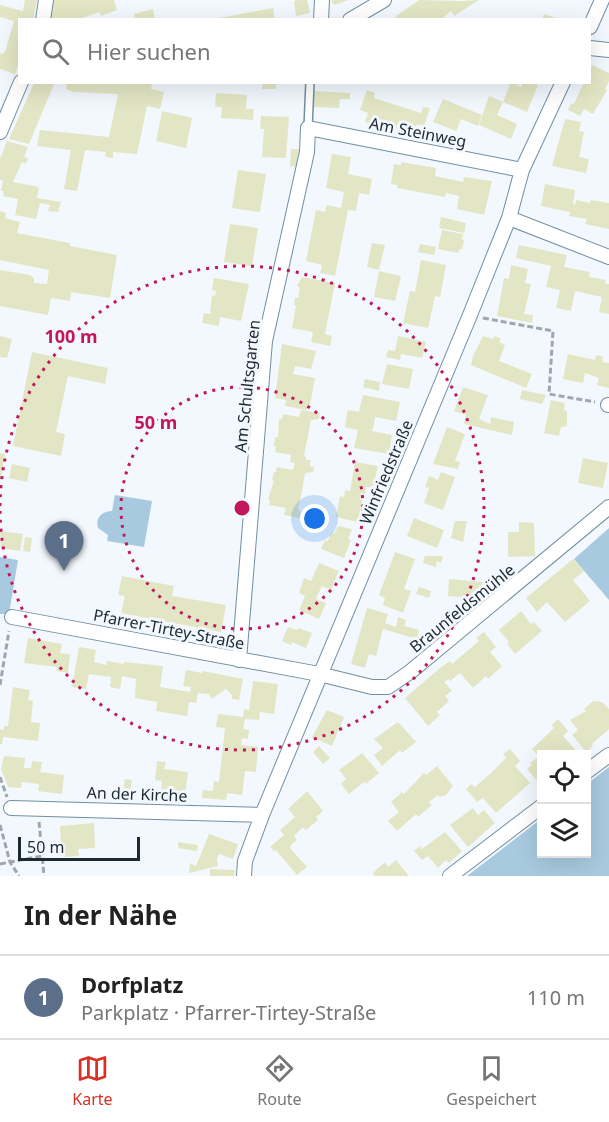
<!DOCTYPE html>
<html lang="de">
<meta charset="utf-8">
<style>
:root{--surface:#fff;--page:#f6f6f6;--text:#222;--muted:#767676;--line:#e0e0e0;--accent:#d93025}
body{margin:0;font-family:"Noto Sans",sans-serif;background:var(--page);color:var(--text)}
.controls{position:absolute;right:18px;bottom:18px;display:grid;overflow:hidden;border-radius:0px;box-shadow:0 6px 24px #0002}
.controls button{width:54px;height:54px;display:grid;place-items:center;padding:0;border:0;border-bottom:2px solid var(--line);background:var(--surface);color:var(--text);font:30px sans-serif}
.scale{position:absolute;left:18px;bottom:15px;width:122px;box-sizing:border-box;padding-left:6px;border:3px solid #1d2a31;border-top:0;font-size:16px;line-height:21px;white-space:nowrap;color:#1d2a31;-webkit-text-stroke:4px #f2f8fd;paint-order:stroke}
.you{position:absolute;left:315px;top:519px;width:21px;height:21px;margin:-15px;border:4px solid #fff;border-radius:50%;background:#1a73e8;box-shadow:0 0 0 9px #1a73e833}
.badge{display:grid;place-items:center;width:39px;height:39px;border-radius:50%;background:var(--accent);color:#fff;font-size:20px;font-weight:700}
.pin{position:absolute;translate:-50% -50px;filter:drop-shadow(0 2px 3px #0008)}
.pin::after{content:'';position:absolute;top:32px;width:21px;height:18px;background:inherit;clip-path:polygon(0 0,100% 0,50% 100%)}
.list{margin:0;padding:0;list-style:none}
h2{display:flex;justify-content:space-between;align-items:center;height:78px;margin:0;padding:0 24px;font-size:26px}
h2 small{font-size:20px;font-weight:400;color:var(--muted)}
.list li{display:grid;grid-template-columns:39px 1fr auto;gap:18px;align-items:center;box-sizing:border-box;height:84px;padding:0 24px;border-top:2px solid var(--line)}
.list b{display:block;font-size:22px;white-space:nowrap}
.list p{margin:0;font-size:20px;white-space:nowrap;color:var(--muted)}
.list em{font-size:20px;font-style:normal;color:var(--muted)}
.icon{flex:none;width:33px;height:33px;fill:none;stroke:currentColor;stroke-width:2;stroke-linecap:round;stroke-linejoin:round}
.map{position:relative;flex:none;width:609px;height:876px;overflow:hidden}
.search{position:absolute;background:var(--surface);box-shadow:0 6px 24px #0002;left:18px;right:18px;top:18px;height:66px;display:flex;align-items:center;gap:15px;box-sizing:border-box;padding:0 21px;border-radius:0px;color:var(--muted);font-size:22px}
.sheet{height:162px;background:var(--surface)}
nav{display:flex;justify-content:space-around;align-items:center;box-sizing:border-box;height:84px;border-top:2px solid var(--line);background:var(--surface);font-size:16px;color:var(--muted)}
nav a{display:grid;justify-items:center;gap:3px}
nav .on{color:var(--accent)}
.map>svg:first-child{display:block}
.green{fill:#a8cae0}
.building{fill:#e3e6c4}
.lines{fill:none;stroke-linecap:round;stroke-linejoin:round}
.service-casing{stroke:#708fa2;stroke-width:10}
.minor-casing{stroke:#708fa2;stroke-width:16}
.path{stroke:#9ea7ad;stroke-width:3;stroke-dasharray:6 3;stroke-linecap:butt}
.service{stroke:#fff;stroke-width:7}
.minor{stroke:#fff;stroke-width:14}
.ring{fill:none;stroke:#c2185b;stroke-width:3;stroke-dasharray:3 6}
.labels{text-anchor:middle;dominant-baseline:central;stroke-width:6;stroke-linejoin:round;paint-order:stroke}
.street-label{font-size:16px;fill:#1d2a31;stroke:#f2f8fd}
.centre{fill:#c2185b;stroke:#f2f8fd;stroke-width:3}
.ring-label{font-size:18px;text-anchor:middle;font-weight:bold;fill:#c2185b;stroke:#f2f8fd;stroke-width:6;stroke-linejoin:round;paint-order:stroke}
</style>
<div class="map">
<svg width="609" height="876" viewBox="0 0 609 876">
<rect width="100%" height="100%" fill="#f2f8fd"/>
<path class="green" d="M115,495l37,6 -8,46 -37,-6 1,-6 -10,-7c-3,-10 4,-17 14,-17z
M609,528v72l-35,-41z
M0,557l18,3 -9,54h-9z
M609,767v109h-142l74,-57 1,35h44l1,-70z"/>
<path class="building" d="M25,0h12l-4,20h-13v41l-5,13 -15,-5v-16l3,1 3,-5 8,-28 -14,-4v-12l23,6z
M52,0h62l3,10 -16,6 -1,-4 -24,8h-26z
M296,0h11l3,13 -14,3 -2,-14z
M331,0h17l-14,5z
M419,0l44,1 16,-1 -25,16 -3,-5 -11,9h-42l-2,-4z
M273,8l2,12h-56v-2z
M153,9l2,11h-20l-1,-6z
M544,14l14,5v1h-16z
M592,65l17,8v8l-4,8 2,1 -14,24 -9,-5 -4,7 -12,-6 3,-7 3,1 10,-22h6v-12z
M67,82l85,1 -1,6 13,3 -4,17 -13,-3 -10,48 -24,-2v6l-8,-1 1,-5 -21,-2 -8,41 -13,-2 7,-39 -34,-4 3,-16 69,7 9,-43 -45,-2 -7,-3z
M263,82h13v7h-14z
M511,82l10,5 2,-5 15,3 -11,27 -24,-10z
M34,83l20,1 -25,60 -20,-5z
M367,90l8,3 -1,5 47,15 2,-6 7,1 -6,18 -7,-2 -4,10 -23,-8 -2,4 -23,-8 3,-9 -8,-3z
M314,91l36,2v6h-10l-1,9 -26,-1z
M216,93l31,2 -1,14h8l-1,11 -32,-2 1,-11h-7z
M489,96l14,6 -6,13 20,9 -6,15 -32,-14z
M443,99l39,16 -4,11 -17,-7 -5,12 -23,-9z
M162,111l30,7 -6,30 -30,-7z
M261,116l28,1 -3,41 -24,-1 2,-28h-4z
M565,119l16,3 -2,9 5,1 -5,25 10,2 -3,14 -34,-7z
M7,141l21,6 -4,10 4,1 -2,6 -4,-2 -9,20 26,5 -2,11 24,4 -3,10 -10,-1 2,-6 -10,-2 -4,16 -21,-4 3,-16 -15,-3 1,-5h-3l2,-11h-3v-21z
M291,149h8v18l-9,-1z
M332,154l19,3 -3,17 24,5 -3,16 -10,-2 -3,18 -8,-1 -13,66 -15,-3 2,-8 -16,-4 10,-51 9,2 2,-7 14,3 3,-16 -18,-4z
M401,162l35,6 -1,8 28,6 1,-5 28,4 -8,34 -27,-6 2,-13 -13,-3 -1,4 -48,-9v-3l-6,-1 3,-20 7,1z
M238,170l28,4 -6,38 -28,-4z
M545,184l30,6 -2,14 2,1 1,-5 14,3 1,-3 18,3v26l-24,-5 2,-5 -18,-3 1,-4 -29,-6z
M0,211l6,2 -1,5 15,4 -3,11 53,10v3l47,9 -7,43 -39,-6 -1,9 -19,-3 -3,17 -48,-9v-36l30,5 4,3v5l13,1 2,-14 -49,-10z
M441,217l25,6 -2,10 -25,-5z
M230,224l28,4 -6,38 -28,-4z
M442,230l21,4 -1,5 2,1 -2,9h-2l-2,4 -20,-4z
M372,243l13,2 -6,25 -12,-3z
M420,244l16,3 -2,8 -16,-3z
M519,245l48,10 -3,12 26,5 -1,5 17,3 -1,3 4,1v30l-10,-2 3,-15 -27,-6 -4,20 -15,-3 4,-18 -14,-3 5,-21 -35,-8z
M421,260l25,5 -6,32 -5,-1 -7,32 -25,-5 7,-32 5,1z
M511,265l17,4 -3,14 6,1 -7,30 9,1 -1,8 -35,-7 7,-38 5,1z
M379,271l22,5 -6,25 -21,-4z
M302,277l33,6 -10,51 7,2 -2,10 -19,-4 2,-10 -21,-4 4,-22 -2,-1 1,-7h3l2,-10 -3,-2z
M214,278l35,6 -8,37 -21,-4 -1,9 -17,-3 2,-10 6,1 2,-19 3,1 1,-5 -4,-1z
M0,336l12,3 -5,19 -7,-1z
M398,336l28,6 -4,16 -21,-4 -1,6 -14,-3 2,-7 7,1z
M483,336l10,3 2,-3 6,3 -2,3 6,3 -6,16 33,13 -6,14 -55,-23 2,-9z
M282,344l34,7 -5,18 -16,-3 -2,8 22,4 -5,27h-2l-1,5 -22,-4 1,-6 -11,-2z
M32,352l76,16 -3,16 -37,-8 -12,56 9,2 -4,22 -48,-10z
M568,354l27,6 1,-5 7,2 -1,5 7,1v25l-12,-3 2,-7 -14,-5 -2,10 -20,-4z
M387,364l26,5 -4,20 -27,-5z
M365,379l15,3 -1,9 -16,-4z
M463,387l25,8 -9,24 11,5 1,-7 23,5 -2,13 -48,-11 2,-9 -12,-4z
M522,390l24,5 -4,9 -22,-5z
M363,395l37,7 -4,19 -21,-4 -1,7 -2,7 20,4 -3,19 -35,-6 4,-18 -13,-3 1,-8 2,-9 11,2z
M551,400l14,3 -1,7 3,1v15l-6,1 -2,9 -15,-3z
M301,410l19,3 -1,6 -8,1 -7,36 2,1v3h5l-1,6 4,1 -1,5 -8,1 -3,18 -4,19 7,4 -1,5 -20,-4 2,-7 -17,-3 1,-5 -2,-1 6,-18 -2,-1 2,-8h2l1,-5 16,3 2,-7 -5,-1 1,-7 -16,-3 1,-5 -2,-1 1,-9h3l1,-18h3l1,-5 16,3z
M447,427l18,7 -10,27 5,1 -2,7 -25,-5z
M0,453l5,1 -4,24h-1z
M583,458l25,5 -5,25 -25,-5z
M355,462l23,4 -5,22 -7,-1 -1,7 -4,-1 -1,7h2l-4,22 -22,-5 4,-21 4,1 1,-7 5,1z
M12,464l18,4 -3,14 -18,-4z
M441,472l14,5 -12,33 -19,-7 5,-15 -4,-1 4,-11 9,4z
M414,518l30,12 -7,18 -30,-12z
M455,521h12l-4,21 -12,-4z
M519,522l15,1 1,33 -27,1v-25h11z
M338,526l14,3 -4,10 3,1 -7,18 -23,-9 4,-9 3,1 3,-8 3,1z
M0,531l23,3 -3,17 -19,-3z
M25,537l7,1 -2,14 -7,-1z
M395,552l20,7 -11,30 7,2 -8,22 -20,-8 2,-7 -6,-3z
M425,556h18l-2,7 -4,-2 -1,6 -13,-4z
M573,559l11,12 -11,9 17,21 -25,21 -18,-20 -10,10 -11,-14z
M319,563l20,8 -8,19 -9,-4 -3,6 -3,7 10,4 -7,16 -20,-9 6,-14 -6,-3 5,-15 7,3z
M122,576l52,10 -2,10 54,9 -5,27 -100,-19 4,-17 -7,-1z
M449,579l34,3 -1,17 -34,-3z
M419,587l12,4 -2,7 -13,-4z
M367,608l21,6 -3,9 11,4 2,-10 8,3 -2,6 15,4 -2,9 -34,-10 -7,27 -7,-2 -4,14 -14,-4z
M521,611l10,13 3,-2 8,9 -27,23 -8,-10 2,-2 -10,-12z
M288,627l9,3 1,-2 14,5 -6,15 -14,-6 -1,3 -9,-4z
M484,632l12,15 -6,5 12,14 -14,13 -2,-3 -13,12 -13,-15 -10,8 -1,-2 -5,3 8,9 -7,5 4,5 -12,11 3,3 -12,11 -23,-28 35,-30 10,-7 2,3 14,-12 13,-11 -3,-3z
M28,638l34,6 -2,9 10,1 -2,19 -12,-2 1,-4 -33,-4z
M79,647l17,3 -2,12 12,3 1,-4 17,3v-2l39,4 -3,21 30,5 1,-5 -8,-1 3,-16 16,3 1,-2 40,8 -4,21 -7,-1v-4l-6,-6 -14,10 -3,-5 -11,-1 -2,10 -7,-1 -2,14 -31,-5 3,-21 -2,12 -22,-4 1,-19 -14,-3 -2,13 -10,-2 1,-10 -22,-3 -3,15 -14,-2z
M253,681l25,3 -4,30 -14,-2 -1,8 -14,-1 -2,10 6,1 -1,9 -6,-1 -1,7 17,2 -2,25 -11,-1 -3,24 -15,-2 -1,7 -24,-2 1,-8 10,1 1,-10 5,1 6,-54 -9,-1 2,-13 25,3 1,-8 5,1z
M13,687l17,3 -2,10 5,1 -2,21 9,1 -2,18 -35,-4 -1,7h-2v-15l4,1v-4h4z
M593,701l9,1 7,7v20l-17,15 1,2 -7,6 -14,-17 6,-5 -8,-10 16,-9 -2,-2z
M327,710l17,7 -12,29 -20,-9z
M558,719l10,12 -5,5 16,18h-37v25l-4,3 -11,-13 5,-4 -2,-2 9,-7 -7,-7 22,-21 -2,-3z
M398,722l18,20 -14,11 -2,-3 -18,16 -8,-11 9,-7 -9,-9z
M319,746l11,12 -7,6 -10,-12z
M510,749l10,12 -5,5 15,17 -34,30 -13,-15 -6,4 -11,-13 5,-5 4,3 16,-14 15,-15 -3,-4z
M362,753l17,20 -13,11 -2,-2 -15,12 -8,-10 5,-5 -7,-9z
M4,756l21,2 -1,10h7l1,-7 10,1 -2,10 24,3 -2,19 -24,-3 1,-7 -17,-2 -1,6 -13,-1 -7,-18z
M157,761l9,1 -2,7 24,3 -4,30 -24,-3 2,-18 -7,-1z
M437,766l16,20 -7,9 -6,2 -2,-2 -9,7 3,3 -14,12 -2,-3 -19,17 -9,-10 11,-9 -8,-10 11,-10 2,2 20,-21 2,2z
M125,779l7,1 -2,14 -7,-1z
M307,791l16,20 -7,6 2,3 -12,10 -3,-3 -9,9 3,4 -6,5 -1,3 17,19 -10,8 -21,-25 -2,1 -4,-4 14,-12 -4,-5 15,-13 -7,-8z
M473,808l5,7 6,-5 11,13 -27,24 -18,-22z
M94,823l1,25 -17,1 1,7 -14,1 -1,-7h-3l-1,-24z
M445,832l17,19 -13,12 -3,-3 -8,8 -10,-12 -6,4 -8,-9 6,-5 2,3z
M209,834l29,10 -5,15 -14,-5 -2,5 1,7 -29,7 1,-10 6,3z
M178,842l20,3 -1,6 -19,-3z
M396,860l13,16h-34l-2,-3 12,-11 3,5z
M210,869l25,1 -1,6h-24z"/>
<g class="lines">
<g class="service-casing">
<path id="service" d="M308,128l2,-46"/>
</g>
<g class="minor-casing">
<path id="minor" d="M43,20l3,-20
M321,20l1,-20
M350,20l34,-20
M590,27l12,-27
M590,48l19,2
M0,132l21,-50
M509,218l100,39
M608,405h1
M12,617l307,57 53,13h16l22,-15 199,-165
M239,660l26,-319 42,-189 1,-24 214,42
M586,772l23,-17
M11,808l251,7
M244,876l1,-15 17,-46 208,-500 39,-97 13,-48 41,-88
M450,876l92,-70"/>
</g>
<path class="path" d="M483,318l70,13 -4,63 46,8
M0,685l9,-54
M0,777l7,20
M39,822l5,54
M0,825l10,37 9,14
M0,864l42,-8"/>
<use href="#service" class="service"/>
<use href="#minor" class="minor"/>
</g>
<g class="ring">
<circle cx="242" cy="508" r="121"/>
<path d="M0 506A242 242 0 1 1 0 510"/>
</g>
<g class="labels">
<g class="street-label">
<text transform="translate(418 132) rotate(11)">Am Steinweg</text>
<text transform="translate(247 386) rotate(-84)">Am Schultsgarten</text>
<text transform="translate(386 472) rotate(-67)">Winfriedstraße</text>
<text transform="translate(462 608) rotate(-39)">Braunfeldsmühle</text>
<text transform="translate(169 629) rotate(11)">Pfarrer-Tirtey-Straße</text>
<text transform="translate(137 794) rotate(2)">An der Kirche</text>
</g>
</g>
<circle cx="242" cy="508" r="9" class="centre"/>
<g class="ring-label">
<text x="71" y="343">100 m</text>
<text x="156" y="429">50 m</text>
</g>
</svg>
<div class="controls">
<button><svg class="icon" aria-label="locate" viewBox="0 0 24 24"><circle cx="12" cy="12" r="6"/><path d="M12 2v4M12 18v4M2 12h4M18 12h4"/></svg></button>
<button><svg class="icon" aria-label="layers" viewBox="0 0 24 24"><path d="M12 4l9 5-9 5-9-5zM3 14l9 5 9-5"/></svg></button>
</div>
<div class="scale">50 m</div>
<div class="you"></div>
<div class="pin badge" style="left:64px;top:571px;background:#5c6f8a">1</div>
<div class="search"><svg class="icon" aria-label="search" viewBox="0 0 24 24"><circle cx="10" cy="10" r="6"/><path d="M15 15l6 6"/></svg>Hier suchen</div>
</div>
<section class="sheet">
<h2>In der Nähe<small></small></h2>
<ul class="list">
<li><span class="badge" style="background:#5c6f8a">1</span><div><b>Dorfplatz</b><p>Parkplatz · Pfarrer-Tirtey-Straße</p></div><em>110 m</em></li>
</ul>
</section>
<nav>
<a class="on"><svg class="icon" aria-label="map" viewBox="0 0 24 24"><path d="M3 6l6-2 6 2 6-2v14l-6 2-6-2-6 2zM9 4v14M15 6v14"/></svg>Karte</a>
<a><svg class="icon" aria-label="directions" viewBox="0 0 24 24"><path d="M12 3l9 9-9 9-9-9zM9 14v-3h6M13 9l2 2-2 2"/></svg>Route</a>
<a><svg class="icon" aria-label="saved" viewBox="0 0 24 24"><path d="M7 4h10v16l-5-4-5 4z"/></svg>Gespeichert</a>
</nav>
